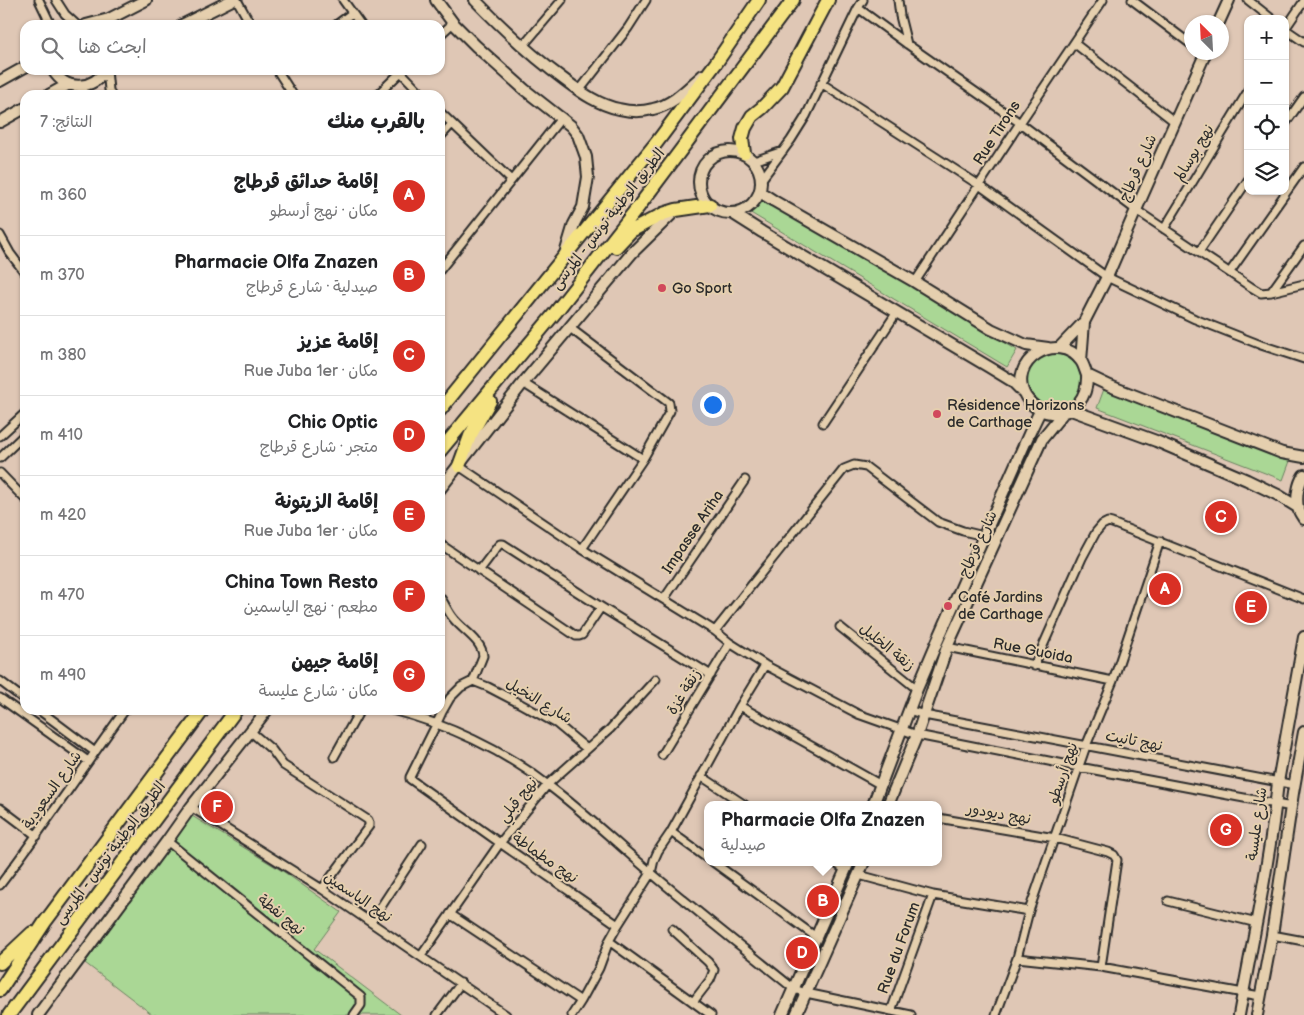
<!DOCTYPE html>
<html lang="ar">
<meta charset="utf-8">
<style>
:root{--surface:#fff;--page:#f2f2f2;--text:#202124;--muted:#757577;--line:#e0e0e0;--accent:#d93025}
body{margin:0;font-family:"Balsamiq Sans","Playpen Sans Arabic",sans-serif;background:var(--page);color:var(--text);direction:rtl}
.controls{position:absolute;right:15px;top:15px;display:grid;overflow:hidden;border-radius:10px;box-shadow:0 1px 4px #0004}
.controls button{width:45px;height:45px;display:grid;place-items:center;padding:0;border:0;border-bottom:1px solid var(--line);background:var(--surface);color:var(--text);font:25px sans-serif}
.compass{position:absolute;left:1184px;top:15px;width:45px;height:45px;border-radius:50%;background:var(--surface);box-shadow:0 1px 4px #0004;rotate:336deg}
.you{position:absolute;left:712px;top:404px;width:18px;height:18px;margin:-12px;border:4px solid #fff;border-radius:50%;background:#1a73e8;box-shadow:0 0 0 8px #1a73e833}
.badge{display:grid;place-items:center;width:32px;height:32px;border-radius:50%;background:var(--accent);color:#fff;font-size:16px;font-weight:700}
.pin{position:absolute;translate:-50% -50%;border:2px solid #fff;box-shadow:0 1px 5px #0006}
.popup{position:absolute;left:704px;top:801px;width:238px;height:65px;box-sizing:border-box;display:grid;place-content:center;border-radius:10px;background:var(--surface);filter:drop-shadow(0 1px 4px #0005);font-size:16px;white-space:nowrap;color:var(--muted)}
.popup b{font-size:19px;color:var(--text)}
.popup::after{content:'';position:absolute;left:50%;top:100%;margin-left:-10px;border:10px solid transparent;border-top-color:var(--surface)}
.list{margin:0;padding:0;list-style:none}
h2{display:flex;justify-content:space-between;align-items:center;height:65px;margin:0;padding:0 20px;font-size:21px}
h2 small{font-size:16px;font-weight:400;color:var(--muted)}
.list li{display:grid;grid-template-columns:32px 1fr auto;gap:15px;align-items:center;box-sizing:border-box;height:80px;padding:0 20px;border-top:1px solid var(--line)}
.list b{display:block;font-size:19px;white-space:nowrap}
.list p{margin:0;font-size:16px;white-space:nowrap;color:var(--muted)}
.list em{font-size:16px;font-style:normal;color:var(--muted)}
.icon{flex:none;width:28px;height:28px;fill:none;stroke:currentColor;stroke-width:2;stroke-linecap:round;stroke-linejoin:round}
.map{position:relative;flex:none;width:1304px;height:1015px;overflow:hidden;direction:ltr}
.search{position:absolute;background:var(--surface);box-shadow:0 1px 4px #0004;left:20px;top:20px;width:425px;height:55px;display:flex;align-items:center;gap:12px;box-sizing:border-box;padding:0 18px;border-radius:15px;color:var(--muted);font-size:19px}
.panel{position:absolute;background:var(--surface);box-shadow:0 1px 4px #0004;left:20px;top:90px;width:425px;height:625px;border-radius:15px;direction:rtl}
.map>svg:first-child{display:block}
.green{fill:#aad795;stroke:#6a8160}
.lines{fill:none;stroke-linecap:round;stroke-linejoin:round}
.street-casing{stroke:#2b2b2b;stroke-width:11}
.secondary-casing{stroke:#2b2b2b;stroke-width:14}
.highway-casing{stroke:#2b2b2b;stroke-width:16}
.street{stroke:#e5cfae;stroke-width:7}
.secondary{stroke:#e5cfae;stroke-width:10}
.highway{stroke:#f5e382;stroke-width:12}
.poi-dot{fill:#d1495b;stroke:#e5cfae;stroke-width:2}
.labels{text-anchor:middle;dominant-baseline:central;stroke-width:4;stroke-linejoin:round;paint-order:stroke}
.street-label{font-size:15px;fill:#2b2b2b;stroke:#e5cfae}
.poi-label{font-size:15px;fill:#2b2b2b;stroke:#e5cfae;text-anchor:start}
</style>
<div class="map">
<svg width="1304" height="1015" viewBox="0 0 1304 1015">
<rect width="100%" height="100%" fill="#dfc7b5"/>
<filter id="ink" filterUnits="userSpaceOnUse"><feTurbulence type="fractalNoise" baseFrequency=".02" numOctaves="2"/><feDisplacementMap in="SourceGraphic" scale="10" xChannelSelector="R" yChannelSelector="G"/><feConvolveMatrix kernelMatrix="1 2 1 2 8 2 1 2 1" color-interpolation-filters="sRGB"/></filter>
<g filter="url(#ink)">
<path class="green" d="M759,195l258,155 -10,17 -258,-155z
M1027 381a27 27 0 1 1 54 0a27 27 0 1 1-54 0Z
M1104,389l186,72 -7,19 -186,-72z
M192,816l92,56 57,40 -27,37 87,66h-248l-68,-52z"/>
<g class="lines">
<g class="street-casing">
<path id="street" d="M39,0l12,25
M56,0l9,14 12,11
M237,0l14,25
M343,0l18,25
M898,0l2,16 7,28
M1132,0l60,45
M1248,0l24,19
M858,8l49,36 113,79 116,87 115,77 10,6 10,-1 33,-8
M336,25l16,-12
M1285,29l19,-28
M1285,29l19,13
M440,35l13,-12
M1074,43l101,79
M523,46l39,-46
M107,70l2,20 2,5
M277,70l16,25
M399,70l24,25
M821,83l158,102 128,92 88,42 66,26 43,14
M78,86l10,9
M579,91l49,-63 18,-28
M377,95l26,-25
M440,112l71,68
M1285,124l19,-27
M440,137l12,-13
M754,161l29,-10
M762,179l29,-39 15,-24 52,-108 5,-8
M1164,229l84,-138
M0,235l10,18 15,20
M1199,252l49,-72
M440,270l122,-153
M1230,272l74,-105
M915,282l105,-159 83,-123
M1271,292l33,-46
M570,328l99,75 1,8 -27,48 -61,90
M523,383l120,76
M823,423l74,-111
M0,436l25,-23
M0,458l25,-24
M459,466l123,83 133,82 15,12 35,22 93,49 59,21 162,32 213,40
M0,473l25,26
M440,544l136,92h3l3,-1 19,-28
M479,571l19,-25 2,-2h3l98,63 110,68
M440,597c5,7 8,15 13,21 9,12 29,22 30,38l-10,25 -12,6 -11,11 -8,14 -5,11 -27,54v2l90,64 118,82
M664,599l81,-119
M840,627l77,62
M715,631l129,-162 10,-4 12,2 72,55 25,9 21,5
M947,647l166,34
M1034,666l48,-108 14,-26 6,-7 6,-3 4,1 192,76
M0,681l25,19
M473,681l15,6 31,16 38,21 30,25
M0,698l88,63
M740,706l141,79
M39,710l56,42
M392,710c55,14 111,40 156,75 35,26 68,58 101,86 48,41 97,79 145,118l12,4 105,22
M909,710l15,5 371,70
M250,731l22,19 11,15 85,55 1,3v3l-47,63
M662,755l68,-112
M334,757l26,-47
M701,776l44,29
M191,807l131,82 184,126
M0,808l37,28
M938,818l117,20 53,14 6,3 3,5 -16,107
M671,832l37,27
M167,841l194,156v8l-7,10
M713,862l103,75
M834,862l11,8
M859,875l74,20 96,16
M0,885c43,-57 83,-117 125,-175
M1168,901l89,22
M450,914l131,87
M371,922l51,-78
M672,929l36,33 6,8 -4,10 -17,22
M1272,935l32,6
M609,941l102,74
M421,956l79,-113 48,-59 62,-55 46,-50
M1017,958l84,9 159,29
M891,1011l42,-116
M437,1015l24,-32
M572,1015l9,-14 18,-33 10,-27 9,-16 33,-52 3,-13 4,-9 13,-19 69,-126 25,-41
M996,1015l21,-57 12,-47 57,-165 27,-65 47,-140"/>
</g>
<g class="secondary-casing">
<path id="secondary" d="M436,0l17,23 23,23 49,44 46,36 7,9 8,22 2,20 -5,30 -9,17 -9,30
M475,0c28,29 58,57 91,81 16,12 33,24 53,28 12,3 23,3 34,0 20,-4 35,-21 50,-34
M1219,22l10,-22
M86,25l23,-6 37,-19
M182,25l50,-25
M53,70c13,22 39,20 53,0
M0,81l25,-14
M49,95l20,-11
M0,122l25,-14
M699 182a31 31 0 1 1 62 0a31 31 0 1 1-62 0Z
M760,192l14,9 141,81 76,47 35,16 22,3
M732,213l30,19 227,135 23,14 11,11
M1059,348l25,-26 23,-45 29,-67 70,-158
M1081,361l3,-39
M1087,375c1,21 -12,41 -36,38 -11,-1 -19,-7 -25,-16 -21,-35 32,-68 55,-36 3,4 4,10 6,14l23,11 172,67 22,4
M1071,410l85,31 91,39 31,15 21,13
M1304,475c-6,9 -8,22 -6,33 1,4 4,8 6,11
M440,489l83,-106 109,-130 43,-42
M873,805l44,-116 20,-47 92,-208 11,-23
M888,805l29,-70 30,-88 95,-208 21,-26
M38,1015l129,-174 24,-34 76,-97
M782,1015l67,-153
M796,1015l68,-153
M1239,1015c14,-77 31,-155 39,-233l26,-145
M1257,1015l15,-80 21,-142 11,-61"/>
</g>
<g class="highway-casing">
<path id="highway" d="M744,153l-2,-14 3,-11 7,-12 10,-8 20,-21 46,-87
M616,247l15,-16 32,-17 13,-4 34,-5
M440,410l217,-268 59,-79 43,-63
M440,451l115,-138 84,-107 154,-206
M459,466l11,-30 20,-35
M0,963l32,-30
M0,990l45,-68 158,-212
M9,1015l227,-305"/>
</g>
<use href="#street" class="street"/>
<use href="#secondary" class="secondary"/>
<use href="#highway" class="highway"/>
</g>
</g>
<g class="poi-dot">
<circle cx="662" cy="288" r="5"/>
<circle cx="937" cy="414" r="5"/>
<circle cx="948" cy="606" r="5"/>
</g>
<g class="labels">
<g class="street-label">
<text transform="translate(997 133) rotate(-57)">Rue Tirons</text>
<text transform="translate(1194 153) rotate(-59)">نهج بوسالم</text>
<text transform="translate(1138 168) rotate(-66)">شارع قرطاج</text>
<text transform="translate(608 219) rotate(-52)">الطريق الوطنية تونس - المرسى</text>
<text transform="translate(693 532) rotate(-56)">Impasse Ariha</text>
<text transform="translate(978 544) rotate(-65)">شارع قرطاج</text>
<text transform="translate(887 647) rotate(39)">زنقة الخليل</text>
<text transform="translate(1033 651) rotate(11)">Rue Guoida</text>
<text transform="translate(684 692) rotate(-58)">زنقة غزة</text>
<text transform="translate(539 701) rotate(31)">شارع النخيل</text>
<text transform="translate(1134 741) rotate(11)">نهج تانيت</text>
<text transform="translate(1063 773) rotate(-71)">نهج أرسطو</text>
<text transform="translate(52 790) rotate(-55)">شارع السعودية</text>
<text transform="translate(518 800) rotate(-51)">نهج قبلي</text>
<text transform="translate(999 814) rotate(10)">نهج ديودور</text>
<text transform="translate(1257 824) rotate(-82)">شارع عليسة</text>
<text transform="translate(110 853) rotate(-53)">الطريق الوطنية تونس - المرسى</text>
<text transform="translate(545 858) rotate(35)">نهج مطماطة</text>
<text transform="translate(358 897) rotate(34)">نهج الياسمين</text>
<text transform="translate(281 915) rotate(39)">نهج نفطة</text>
<text transform="translate(899 948) rotate(-70)">Rue du Forum</text>
</g>
<g class="poi-label">
<text x="672" y="288">Go Sport</text>
<text x="947" y="405">Résidence Horizons<tspan x="947" dy="17">de Carthage</tspan></text>
<text x="958" y="597">Café Jardins<tspan x="958" dy="17">de Carthage</tspan></text>
</g>
</g>
</svg>
<div class="controls">
<button>+</button>
<button>−</button>
<button><svg class="icon" aria-label="locate" viewBox="0 0 24 24"><circle cx="12" cy="12" r="6"/><path d="M12 2v4M12 18v4M2 12h4M18 12h4"/></svg></button>
<button><svg class="icon" aria-label="layers" viewBox="0 0 24 24"><path d="M12 4l9 5-9 5-9-5zM3 14l9 5 9-5"/></svg></button>
</div>
<svg class="compass" viewBox="-18 -18 36 36"><path d="M0-13l5 13h-10z" fill="#e53935"/><path d="M0 13l5-13h-10z" fill="#757577"/></svg>
<div class="you"></div>
<div class="pin badge" style="left:1165px;top:589px">A</div>
<div class="pin badge" style="left:823px;top:901px">B</div>
<div class="popup"><b>Pharmacie Olfa Znazen</b>صيدلية</div>
<div class="pin badge" style="left:1221px;top:517px">C</div>
<div class="pin badge" style="left:802px;top:953px">D</div>
<div class="pin badge" style="left:1251px;top:607px">E</div>
<div class="pin badge" style="left:217px;top:807px">F</div>
<div class="pin badge" style="left:1226px;top:830px">G</div>
<div class="search"><svg class="icon" aria-label="search" viewBox="0 0 24 24"><circle cx="10" cy="10" r="6"/><path d="M15 15l6 6"/></svg>ابحث هنا</div>
<section class="panel">
<h2>بالقرب منك<small>النتائج: 7</small></h2>
<ul class="list">
<li><span class="badge">A</span><div><b>إقامة حدائق قرطاج</b><p>مكان · نهج أرسطو</p></div><em>360 m</em></li>
<li><span class="badge">B</span><div><b>Pharmacie Olfa Znazen</b><p>صيدلية · شارع قرطاج</p></div><em>370 m</em></li>
<li><span class="badge">C</span><div><b>إقامة عزيز</b><p>مكان · Rue Juba 1er</p></div><em>380 m</em></li>
<li><span class="badge">D</span><div><b>Chic Optic</b><p>متجر · شارع قرطاج</p></div><em>410 m</em></li>
<li><span class="badge">E</span><div><b>إقامة الزيتونة</b><p>مكان · Rue Juba 1er</p></div><em>420 m</em></li>
<li><span class="badge">F</span><div><b>China Town Resto</b><p>مطعم · نهج الياسمين</p></div><em>470 m</em></li>
<li><span class="badge">G</span><div><b>إقامة جيهن</b><p>مكان · شارع عليسة</p></div><em>490 m</em></li>
</ul>
</section>
</div>
